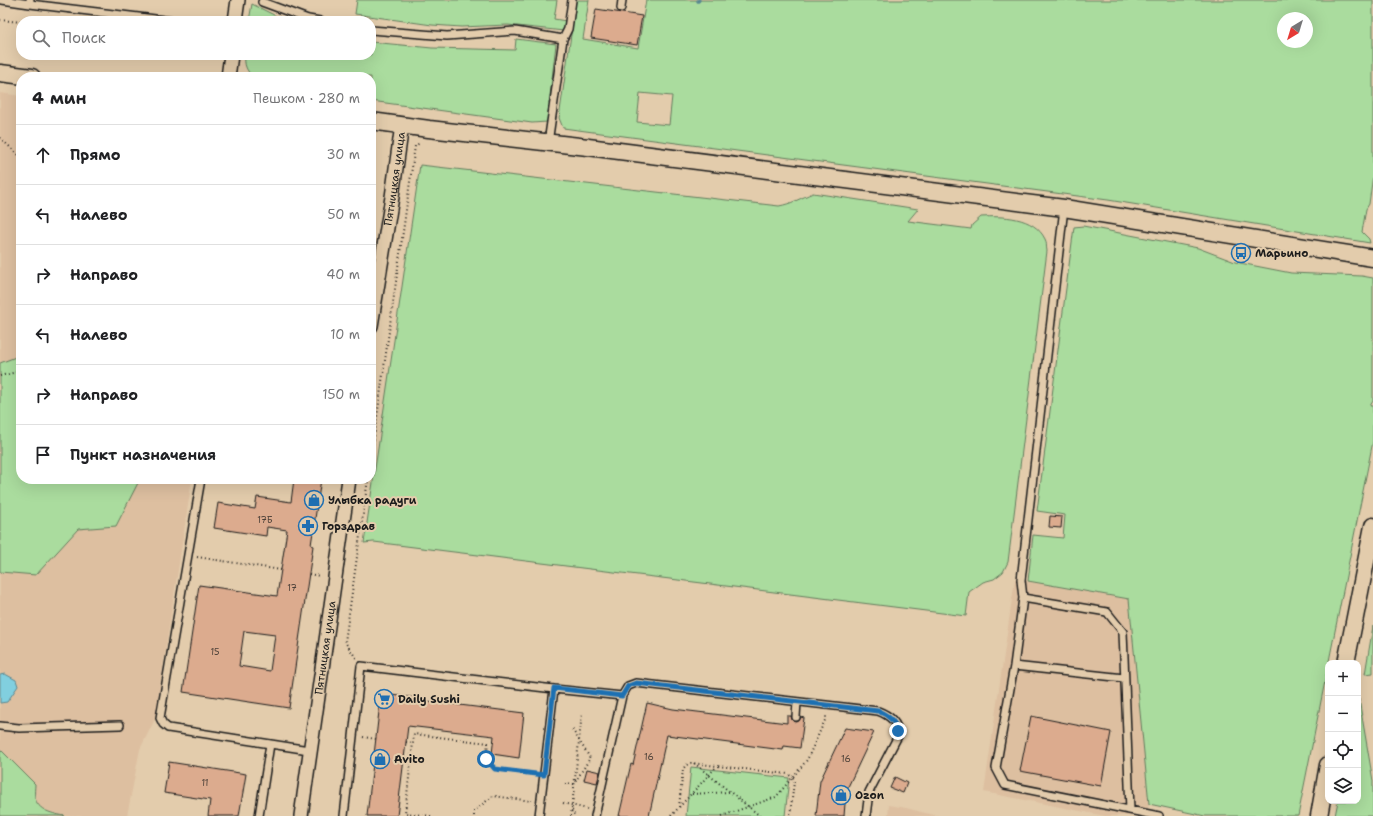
<!DOCTYPE html>
<html lang="ru">
<meta charset="utf-8">
<style>
:root{--surface:#fff;--page:#f6f6f6;--text:#202124;--muted:#757577;--line:#e0e0e0}
body{margin:0;font-family:"Shantell Sans",sans-serif;background:var(--page);color:var(--text)}
.controls{position:absolute;right:12px;bottom:12px;display:grid;overflow:hidden;border-radius:8px;box-shadow:0 4px 16px #0002}
.controls button{width:36px;height:36px;display:grid;place-items:center;padding:0;border:0;border-bottom:1px solid var(--line);background:var(--surface);color:var(--text);font:20px sans-serif}
.compass{position:absolute;left:1277px;top:12px;width:36px;height:36px;border-radius:50%;background:var(--surface);box-shadow:0 4px 16px #0002;rotate:218deg}
.stop{position:absolute;width:12px;height:12px;margin:-9px;border:3px solid #1f6fb2;border-radius:50%;background:#fff}
.stop.end{background:#1f6fb2;border-color:#fff;box-shadow:0 1px 4px #0008}
.list{margin:0;padding:0;list-style:none}
h2{display:flex;justify-content:space-between;align-items:center;height:52px;margin:0;padding:0 16px;font-size:17px}
h2 small{font-size:13px;font-weight:400;color:var(--muted)}
.list li{display:grid;grid-template-columns:26px 1fr auto;gap:12px;align-items:center;box-sizing:border-box;height:60px;padding:0 16px;border-top:1px solid var(--line)}
.list b{display:block;font-size:15px;white-space:nowrap}
.list em{font-size:13px;font-style:normal;color:var(--muted)}
.icon{flex:none;width:22px;height:22px;fill:none;stroke:currentColor;stroke-width:2;stroke-linecap:round;stroke-linejoin:round}
.map{position:relative;flex:none;width:1373px;height:816px;overflow:hidden}
.search{position:absolute;background:var(--surface);box-shadow:0 4px 16px #0002;left:16px;top:16px;width:360px;height:44px;display:flex;align-items:center;gap:10px;box-sizing:border-box;padding:0 14px;border-radius:16px;color:var(--muted);font-size:15px}
.panel{position:absolute;background:var(--surface);box-shadow:0 4px 16px #0002;left:16px;top:72px;width:360px;height:412px;border-radius:16px}
.map>svg:first-child{display:block}
.built{fill:#ddbfa0}
.green{fill:#aadc9e;stroke:#637c5d;fill-rule:evenodd}
.water{fill:#81cfdf;stroke:#598791}
.lines{fill:none;stroke-linecap:round;stroke-linejoin:round}
.stream{stroke:#598791;stroke-width:3.5}
.building{fill:#dcab8e;stroke:#1c1c1c;fill-rule:evenodd}
.service-casing{stroke:#1c1c1c;stroke-width:10}
.minor-casing{stroke:#1c1c1c;stroke-width:16}
.tertiary-casing{stroke:#1c1c1c;stroke-width:19}
.path{stroke:#1c1c1c;stroke-width:2;stroke-dasharray:1 3;stroke-linecap:butt}
.service{stroke:#e3ccac;stroke-width:7}
.minor{stroke:#e3ccac;stroke-width:13}
.tertiary{stroke:#e3ccac;stroke-width:16}
.route{stroke:#1f6fb2;stroke-width:5}
.labels{text-anchor:middle;dominant-baseline:central;stroke-width:4;stroke-linejoin:round;paint-order:stroke}
.number-label{font-size:9px;fill:#4c4038}
.street-label{font-size:11px;fill:#1c1c1c;stroke:#e3ccac}
.poi-label{font-size:11px;font-weight:bold;fill:#1c1c1c;stroke:#e3ccac;text-anchor:start}
</style>
<div class="map">
<svg width="1373" height="816" viewBox="0 0 1373 816">
<rect width="100%" height="100%" fill="#e3ccac"/>
<filter id="ink" filterUnits="userSpaceOnUse"><feTurbulence type="fractalNoise" baseFrequency=".025" numOctaves="2"/><feDisplacementMap in="SourceGraphic" scale="8" xChannelSelector="R" yChannelSelector="G"/><feConvolveMatrix kernelMatrix="1 2 1 2 8 2 1 2 1" color-interpolation-filters="sRGB"/></filter>
<g filter="url(#ink)">
<path class="built" d="M0,93l21,3v383h171l-37,240 -15,30 -13,67h-127z
M1015,579l114,20 20,205 -3,12h-41l-121,-24z
M889,805l17,3 31,8h-49z"/>
<path class="green" d="M357,0h200l-3,19 12,2 -2,10 -56,-6 -47,2 -29,-2 -77,-11z
M576,0h13l-6,39 55,9 8,-48h727v175l-4,29 -3,5 -4,23 7,7 1,4 -262,-43 -545,-72 -4,-10zM1283,18h24v24h-24zM640,93l32,3 -3,29 -32,-3z
M252,4l34,17h-37z
M516,39l40,5 -9,78 -15,1 -161,-22v-24h-118c-7,-7 -9,-12 -8,-22h126v-13l61,6 83,2z
M420,165l359,41c12,-2 22,-8 34,-13l105,16 -10,12 63,8 1,-4 9,-8c21,-1 53,-1 64,22 2,3 1,8 2,12l-39,311 -5,10 -9,7 -11,3 -14,10 -3,24 -592,-74 -10,1z
M1083,226l115,22 37,14 56,11 71,3 11,2v123l-3,5h3v35l-75,375h-93l-56,-12 -20,-205 -101,-18 5,-46 30,3 2,-23 -28,-4 37,-284z
M21,355v124h119l-24,47 -38,3 -42,46 -36,-3v-209z
M1373,626v47l-8,1z
M1359,699l14,82v35h-38l3,-15h20v-95z
M0,749l35,35c0,4 -1,9 0,13 2,14 19,17 30,19h-65z
M691,767l98,11 -4,38h-99z"/>
<path class="water" d="M5,674l11,6 2,6 -11,16 -7,1v-28z"/>
<g class="lines">
<path class="stream" d="M698,1l1,-1"/>
</g>
<path class="building" d="M596,9l46,7 -5,29 -46,-7z
M294,479h27l-10,66 2,1 -24,162 -106,-16 16,-107 78,11 10,-66 -20,-3 -1,9 -52,-8 4,-25 37,6 2,-12 34,5zM244,631l31,4 -5,36 -31,-5z
M1050,516l12,1 -1,11 -12,-1z
M381,694l38,4v2l105,13 -5,45 -27,-4 2,-18 -86,-10 -11,90h-30z
M647,703l26,6 114,14v-7h4l1,4 3,2 4,-1 2,-4 3,1 -4,30 -16,-2 -1,4 -116,-15 -18,81h-30l12,-52 2,1z
M1031,716l80,16 -10,54 -81,-15z
M845,728l29,4 -28,59 -2,25h-28l4,-35z
M169,762l77,12 -7,42h-31l2,-16 -46,-7z
M587,769l13,3 -3,11 -13,-3z
M895,777l12,6 -4,10 -13,-5z"/>
<g class="lines">
<g class="service-casing">
<path id="service" d="M2,0l28,4
M30,0v4l142,17
M262,2l46,17 12,2
M621,8l1,-8
M371,30l76,6 68,-5 48,8 -15,104
M563,39l5,-10 4,-29
M1064,208l-43,372 2,18 -9,68 -18,102 9,17 154,31
M201,479l-41,239 3,6 5,4 141,22
M1023,598l84,14 16,20 7,178
M1014,666l110,12
M554,689l68,7 6,-10 8,-3 242,28c11,4 21,12 20,25l-29,56 -3,24
M796,717l1,-15
M0,726l19,2 101,-3
M259,816l11,-72
M344,816l17,-150 193,23 -15,127
M595,816l27,-120"/>
</g>
<g class="minor-casing">
<g id="minor">
<path d="M235,21l3,-21"/>
<path d="M228,77l3,-22"/>
<path id="s1" d="M371,326l21,-129 10,-72"/>
<path id="s2" d="M301,816l48,-337"/>
</g>
</g>
<g class="tertiary-casing">
<path id="tertiary" d="M0,73l32,4
M371,121l58,8 159,18 476,61 309,50
M1346,663l27,-137
M1319,816l9,-51"/>
</g>
<path class="path" d="M0,20l21,2
M0,138l21,19
M0,376l21,-5
M371,460l44,-314 5,-3
M197,557l84,13
M309,574l11,2
M356,658l-11,-16 23,-163
M363,737l13,2
M406,742l7,1
M694,763l66,53
M565,783l9,1 16,-26 -18,-29
M692,794l37,-2
M563,803l24,6
M679,807l4,-38 3,-4 5,-2 97,11 5,4 1,4 -4,34
M572,810l3,6
M431,816l-26,-3 9,-79 74,9 -2,16 9,10 40,5
M474,816v-5l19,-15 39,5
M571,816l11,-103
M671,816l46,-50
M722,816l54,-19 31,-37 19,-42v-4"/>
<use href="#service" class="service"/>
<use href="#minor" class="minor"/>
<use href="#tertiary" class="tertiary"/>
</g>
</g>
<g class="lines" filter="url(#ink)">
<path class="route" d="M486,759l9,10 49,6 10,-87 68,8 6,-10 8,-3 242,28c10,4 17,10 20,20"/>
</g>
<defs>
<g id="bus-ring" transform="scale(1)"><circle r="9.5" fill="#e3ccac" stroke="#1f6fb2" stroke-width="1.5"/><path d="M-5-6H5V4H4V6H2V4H-2V6H-4V4H-5ZM-3.5-4V0h7V-4ZM-3.5 1.2v1.5H-2V1.2ZM2 1.2v1.5H3.5V1.2Z" fill="#1f6fb2"/></g>
<g id="shop-ring" transform="scale(1)"><circle r="9.5" fill="#e3ccac" stroke="#1f6fb2" stroke-width="1.5"/><path d="M-5-2.5h2.3a2.7 3.5 0 0 1 5.4 0H5L5.5 6h-11ZM-1.5-2.5h3a1.5 2.3 0 0 0-3 0Z" fill="#1f6fb2"/></g>
<g id="pharmacy-ring" transform="scale(1)"><circle r="9.5" fill="#e3ccac" stroke="#1f6fb2" stroke-width="1.5"/><path d="M-2-6h4v4h4v4h-4v4h-4v-4h-4v-4h4Z" fill="#1f6fb2"/></g>
<g id="supermarket-ring" transform="scale(1)"><circle r="9.5" fill="#e3ccac" stroke="#1f6fb2" stroke-width="1.5"/><path d="M-6-5.5h2.5l.6 2H6L4.5 2H-2.5L-4.4-4H-6ZM-1.5 3.2a1.3 1.3 0 1 0 .1 0ZM3 3.2a1.3 1.3 0 1 0 .1 0Z" fill="#1f6fb2"/></g>
</defs>
<g fill-rule="evenodd">
<use href="#bus-ring" x="1241" y="253"/>
<use href="#shop-ring" x="314" y="500"/>
<use href="#pharmacy-ring" x="308" y="526"/>
<use href="#supermarket-ring" x="384" y="699"/>
<use href="#shop-ring" x="380" y="759"/>
<use href="#shop-ring" x="841" y="795"/>
</g>
<g class="labels">
<g class="number-label">
<text x="265" y="520">17Б</text>
<text x="292" y="588">17</text>
<text x="215" y="652">15</text>
<text x="649" y="757">16</text>
<text x="846" y="759">16</text>
<text x="205" y="783">11</text>
</g>
<g class="street-label">
<text stroke="none"><textPath href="#s1" startOffset="149">Пятницкая улица</textPath></text>
<text stroke="none"><textPath href="#s2" startOffset="170">Пятницкая улица</textPath></text>
</g>
<g class="poi-label">
<text x="1255" y="253">Марьино</text>
<text x="328" y="500">Улыбка радуги</text>
<text x="322" y="526">Горздрав</text>
<text x="398" y="699">Daily Sushi</text>
<text x="394" y="759">Avito</text>
<text x="855" y="795">Ozon</text>
</g>
</g>
</svg>
<div class="controls">
<button>+</button>
<button>−</button>
<button><svg class="icon" aria-label="locate" viewBox="0 0 24 24"><circle cx="12" cy="12" r="6"/><path d="M12 2v4M12 18v4M2 12h4M18 12h4"/></svg></button>
<button><svg class="icon" aria-label="layers" viewBox="0 0 24 24"><path d="M12 4l9 5-9 5-9-5zM3 14l9 5 9-5"/></svg></button>
</div>
<svg class="compass" viewBox="-18 -18 36 36"><path d="M0-13l5 13h-10z" fill="#e53935"/><path d="M0 13l5-13h-10z" fill="#757577"/></svg>
<div class="stop" style="left:486px;top:759px"></div>
<div class="stop end" style="left:898px;top:731px"></div>
<div class="search"><svg class="icon" aria-label="search" viewBox="0 0 24 24"><circle cx="10" cy="10" r="6"/><path d="M15 15l6 6"/></svg>Поиск</div>
<section class="panel">
<h2>4 мин<small>Пешком · 280 m</small></h2>
<ul class="list">
<li><svg class="icon" aria-label="ahead" viewBox="0 0 24 24"><path d="M12 20V5M6 11l6-6 6 6"/></svg><div><b>Прямо</b></div><em>30 m</em></li>
<li><svg class="icon" aria-label="left" viewBox="0 0 24 24"><path d="M17 20v-9H6M10 6l-5 5 5 5"/></svg><div><b>Налево</b></div><em>50 m</em></li>
<li><svg class="icon" aria-label="right" viewBox="0 0 24 24"><path d="M7 20v-9h11M14 6l5 5-5 5"/></svg><div><b>Направо</b></div><em>40 m</em></li>
<li><svg class="icon" aria-label="left" viewBox="0 0 24 24"><path d="M17 20v-9H6M10 6l-5 5 5 5"/></svg><div><b>Налево</b></div><em>10 m</em></li>
<li><svg class="icon" aria-label="right" viewBox="0 0 24 24"><path d="M7 20v-9h11M14 6l5 5-5 5"/></svg><div><b>Направо</b></div><em>150 m</em></li>
<li><svg class="icon" aria-label="arrive" viewBox="0 0 24 24"><path d="M6 21V4h12l-3 4 3 4H6"/></svg><div><b>Пункт назначения</b></div></li>
</ul>
</section>
</div>
